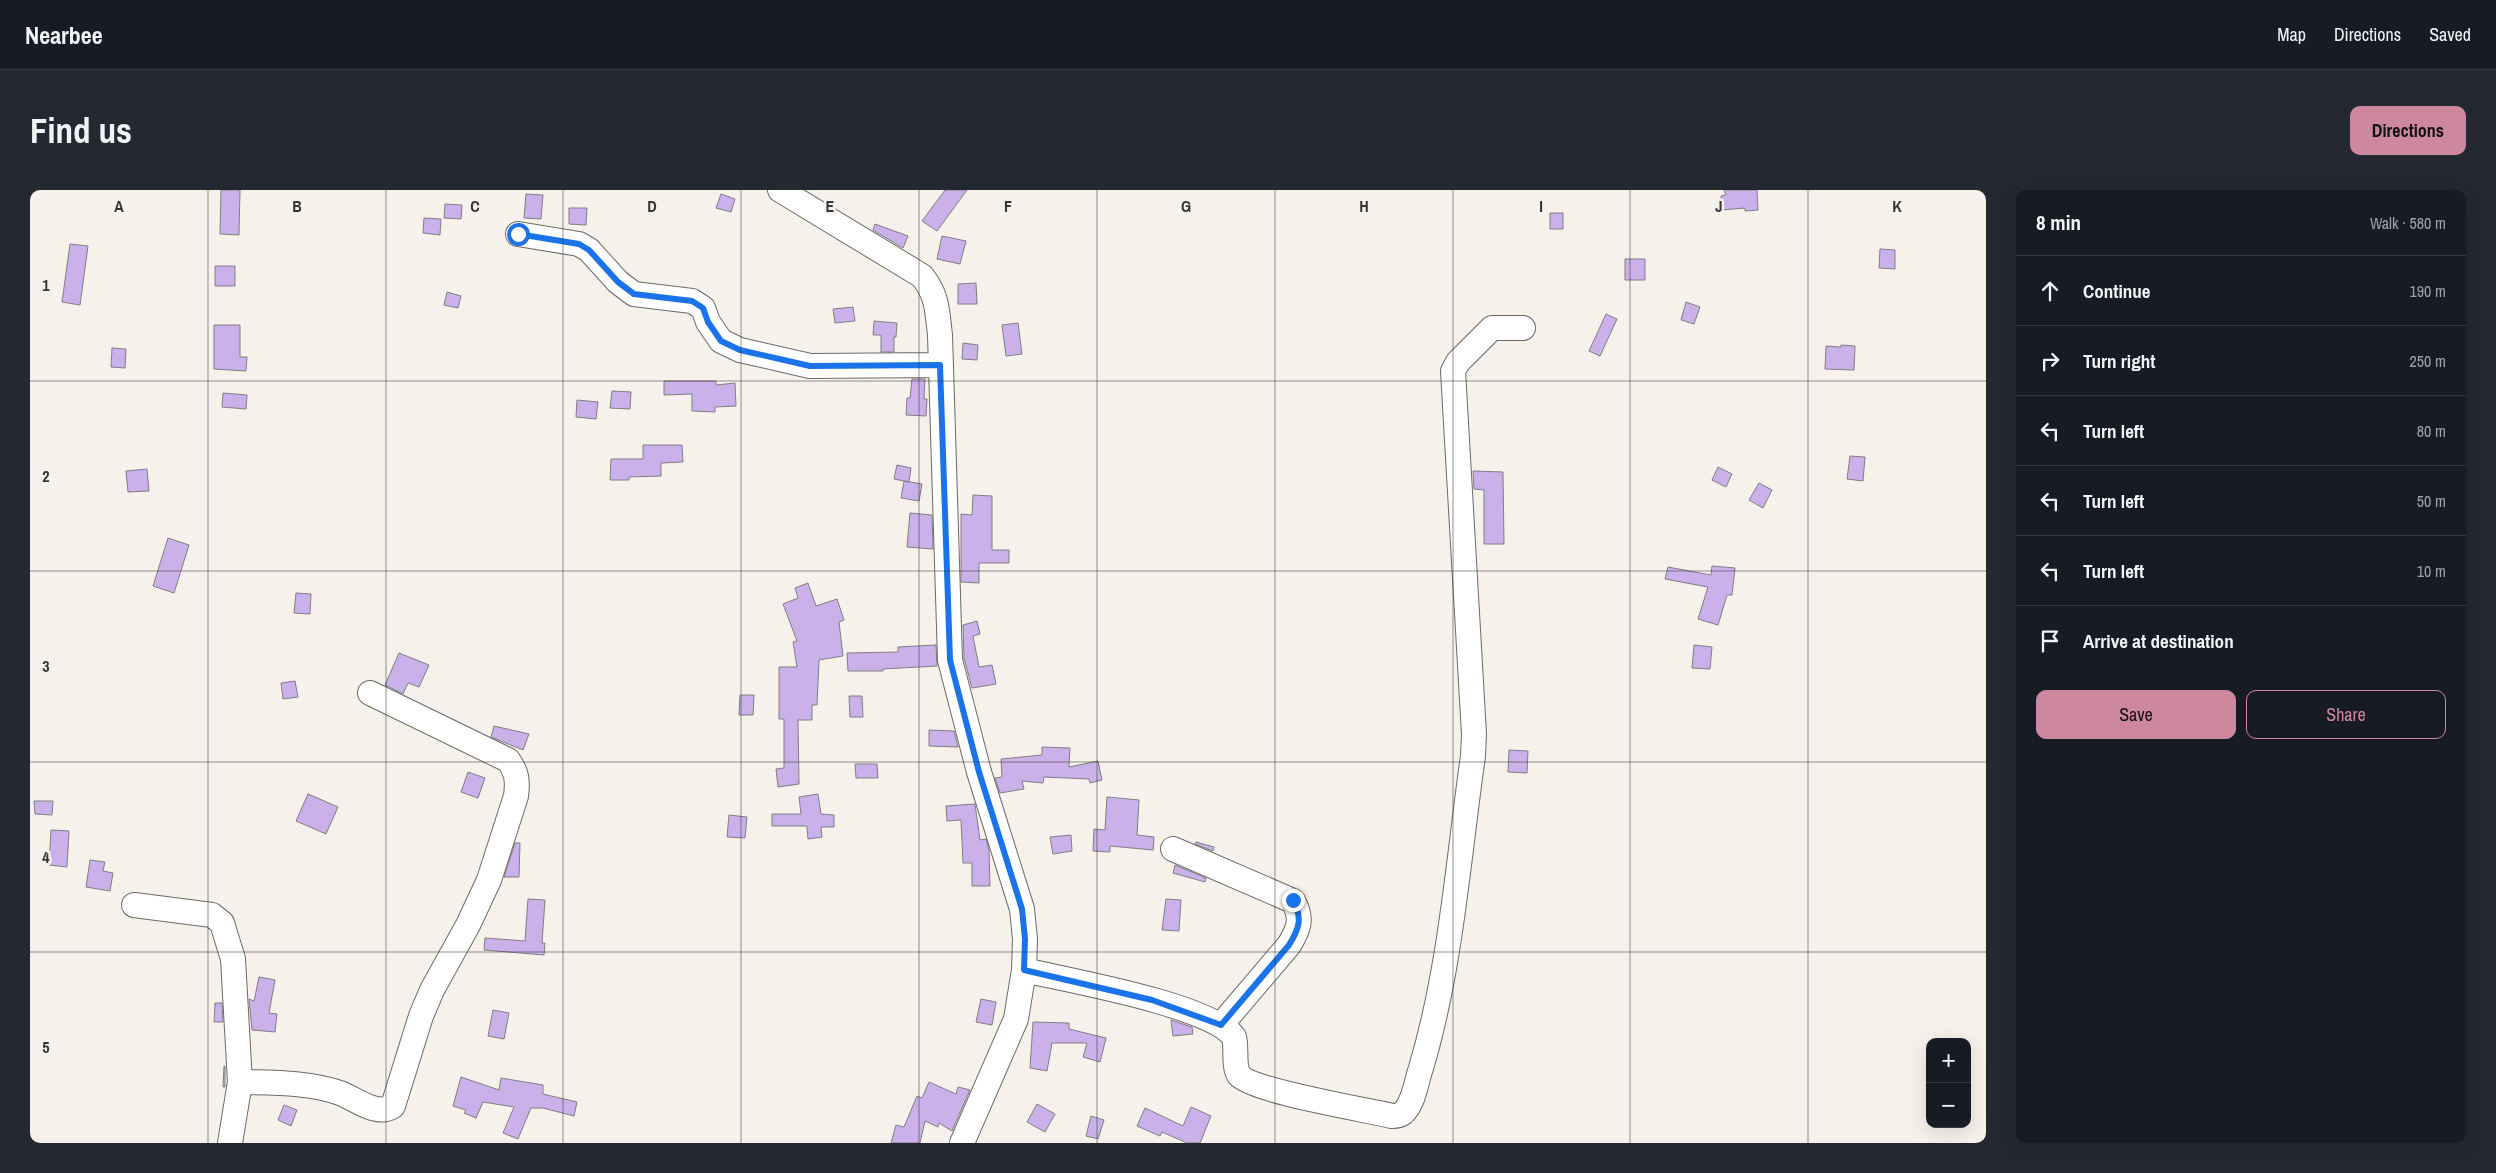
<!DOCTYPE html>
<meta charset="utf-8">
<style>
:root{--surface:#171b24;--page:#242831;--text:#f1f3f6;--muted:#9ea1a6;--line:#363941;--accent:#cd879e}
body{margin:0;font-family:"Archivo Narrow",sans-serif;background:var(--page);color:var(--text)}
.controls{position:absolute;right:15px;bottom:15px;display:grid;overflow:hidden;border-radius:10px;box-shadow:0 5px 20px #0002}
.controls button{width:45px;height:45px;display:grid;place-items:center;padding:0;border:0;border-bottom:1px solid var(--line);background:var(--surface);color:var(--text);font:25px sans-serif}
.stop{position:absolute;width:15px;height:15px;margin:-11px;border:4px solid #1a73e8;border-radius:50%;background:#fff}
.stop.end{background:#1a73e8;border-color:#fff;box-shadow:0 1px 5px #0008}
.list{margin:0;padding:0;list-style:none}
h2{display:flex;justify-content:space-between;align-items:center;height:65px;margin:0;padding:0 20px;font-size:21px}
h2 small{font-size:16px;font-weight:400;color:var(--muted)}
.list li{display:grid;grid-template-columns:32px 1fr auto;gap:15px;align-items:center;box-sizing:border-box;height:70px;padding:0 20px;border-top:1px solid var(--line)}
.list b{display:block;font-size:19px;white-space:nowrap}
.list em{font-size:16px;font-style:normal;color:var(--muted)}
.actions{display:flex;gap:10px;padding:15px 20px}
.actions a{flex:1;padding:11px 0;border:1px solid var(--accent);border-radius:10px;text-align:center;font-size:18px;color:var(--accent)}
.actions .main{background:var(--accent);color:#111}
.icon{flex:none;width:28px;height:28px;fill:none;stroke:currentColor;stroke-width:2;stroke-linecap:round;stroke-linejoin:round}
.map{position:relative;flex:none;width:1956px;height:953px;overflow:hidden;border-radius:10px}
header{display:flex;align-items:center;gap:30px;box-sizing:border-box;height:70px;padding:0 25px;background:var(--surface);border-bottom:1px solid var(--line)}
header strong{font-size:24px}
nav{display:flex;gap:28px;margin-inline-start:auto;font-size:18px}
.intro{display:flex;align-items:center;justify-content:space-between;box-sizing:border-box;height:120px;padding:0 30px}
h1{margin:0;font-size:35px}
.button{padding:12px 22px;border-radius:10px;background:var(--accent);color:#111;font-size:18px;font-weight:700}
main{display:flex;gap:30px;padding:0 30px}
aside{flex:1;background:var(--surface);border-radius:10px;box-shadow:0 5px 20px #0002}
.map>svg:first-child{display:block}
.building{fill:#cab1e9;stroke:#807e84}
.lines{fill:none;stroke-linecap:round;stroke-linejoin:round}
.minor-casing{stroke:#6d6965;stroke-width:26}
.minor{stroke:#fff;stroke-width:24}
.route{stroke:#1a73e8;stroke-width:6}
.grid{fill:none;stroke:#383634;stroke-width:1;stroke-opacity:0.55}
.grid-label{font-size:16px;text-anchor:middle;font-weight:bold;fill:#383634;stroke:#f7f1ec;stroke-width:5;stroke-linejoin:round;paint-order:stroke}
</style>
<header>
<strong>Nearbee</strong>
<nav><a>Map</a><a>Directions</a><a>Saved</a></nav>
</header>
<div class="intro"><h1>Find us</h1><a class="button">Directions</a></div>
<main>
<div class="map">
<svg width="1956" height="953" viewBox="0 0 1956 953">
<rect width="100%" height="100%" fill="#f7f1ec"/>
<path class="building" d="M191,0h19l-1,45 -19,-1z
M915,0h22l-30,41 -15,-10z
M1694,0h33l1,20 -13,1v-3l-23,2 -1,-14 5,-1z
M496,4l17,1 -2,24 -17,-1z
M691,4l14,5 -4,13 -15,-4z
M415,14l17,1 -1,14 -17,-1z
M539,18h18l-1,17 -17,-1z
M1520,23h13v16h-13z
M394,28l17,1 -1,16 -17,-2z
M845,34l33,12 -5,12 -30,-18z
M912,46l24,5 -6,23 -23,-5z
M40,54l18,2 -8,59 -18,-3z
M1850,59l15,1v19l-16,-1z
M1595,69h20v21h-20z
M185,76h20v20h-20z
M946,93l1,21h-19v-20z
M417,102l14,4 -3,12 -14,-3z
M1656,112l14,5 -6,17 -13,-4z
M823,117l2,14 -20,2 -2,-14z
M1576,124l11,5 -17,37 -11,-5z
M844,131l23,2 -1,14h-2v15h-13v-17h-8z
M988,133l4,31 -16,2 -4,-31z
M184,135h26v32h7l-1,14 -32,-2z
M933,153l15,2 -1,15 -15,-1z
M1811,155l14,1 -1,24 -29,-1 1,-23 15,1z
M82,158l14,1 -1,19 -14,-1z
M882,189h13l-1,20h3l-1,17 -20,-1 1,-17h3z
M634,191h52v4l19,-2 1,23 -21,1v5l-23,-1v-17l-28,1z
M582,201l19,1 -1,17 -20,-1z
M193,203l24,2 -1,14 -24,-2z
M547,210l21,2 -2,17 -20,-2z
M613,255h39l1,17 -22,1v13l-32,1v3h-19l1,-21h32z
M1820,266l15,1 -2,24 -16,-2z
M867,275l14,3 -2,14 -15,-3z
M1688,277l14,7 -6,13 -14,-7z
M117,279l2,22 -21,1 -2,-21z
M1443,281l30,1 1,72h-20v-54l-10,-1z
M874,291l18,3 -3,17 -18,-3z
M1729,293l13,7 -9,18 -14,-8z
M943,305l19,1v54h17v13h-30v20l-18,-1v-68l11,1z
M880,323l22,2 1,34 -26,-2z
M138,348l21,7 -15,48 -21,-7z
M1682,376l23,2 -3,27h-5l-9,30 -20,-6 10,-32 -43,-8 3,-12 43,8z
M778,393l8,23 21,-7 7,21 -5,2 4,34 -24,4 -2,45h-5v15h-14l1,64 -21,3 -2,-18 8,-1v-49h-5v-52h18l-4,-25 4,-1 -14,-37 15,-6 -3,-10z
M266,403l15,1 -1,20 -16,-1z
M947,431l3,13 -7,2 6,31 13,-2 4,19 -24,4 -8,-30 -1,-33z
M906,455l1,21 -54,3v2h-35l-1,-18 51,-1v-5z
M1664,455l18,2 -2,22 -18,-1z
M369,463l30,12 -10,22 -11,-4 -5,11 -18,-9z
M265,491l3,16 -15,2 -2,-16z
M710,505h14l-1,20h-14z
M819,506h13l1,21h-13z
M464,536l35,8 -6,16 -32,-13z
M899,540l25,1 4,16 -29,-1z
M1012,557l28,1 -1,19 29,-6 4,19 -12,3 -1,-4 -45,-2 -1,6 -21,-2 2,8 -24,4 -5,-15 7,-1 -1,-18 41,-4z
M1479,560l19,1 -1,22 -19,-1z
M825,574h22l1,14h-22z
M438,582l17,6 -7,20 -17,-6z
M278,604l30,13 -12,27 -30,-13z
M788,604l3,20 13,1v12h-13l1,10 -14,2 -1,-13h-35v-12h29l-2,-17z
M1077,607l32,3 -2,35 17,2 -1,13 -43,-4v6l-17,-1 1,-22 11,1z
M4,611h19l-1,14 -17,-1z
M945,614l5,36 6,-1 3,11 1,36h-18v-23h-9l-2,-43 -14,1 -1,-15z
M699,625l18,2 -2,21 -18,-1z
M21,640l18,1 -2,36 -18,-2z
M1041,645l1,16 -19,3 -3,-17z
M1166,652l18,5 -1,4 -18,-7z
M485,653h5l-1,34h-15z
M60,670l15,2 -2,9 10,2 -3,18 -24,-4z
M1145,675l31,13 -1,4 -32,-9z
M498,709l17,1 -3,43h3l-1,12 -60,-5 1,-12 40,3z
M1136,709l15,1 -2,31 -17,-1z
M229,787l16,3 -6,33 8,1 -2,18 -23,-2 -3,-31 5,2z
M951,809l15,3 -4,23 -16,-3z
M185,813h7l1,19h-9z
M463,820l16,3 -5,26 -16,-3z
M1141,830l21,7 1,7 -20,2z
M1003,832l36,1v6l37,9 -6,24 -17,-5 4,-14h-35l-5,28 -17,-3z
M194,876h1v21h-2z
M431,887l38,13 2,-12 42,7v9l34,8 -3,14 -31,-8h-12l-13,31 -15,-6 11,-26 -31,-5 -7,16 -12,-5 2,-3 -13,-4z
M899,892l27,12 2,-7 12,3 -18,41 -13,-8 -1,4 -13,-6 -5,22h-29l5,-18 8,2 13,-31 5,2z
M1007,914l18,10 -10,18 -18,-10z
M254,915l13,5 -6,16 -13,-6z
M1161,917l20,9 -11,27h-13l-25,-11 -2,4 -23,-10 8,-18 38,18z
M1061,926l13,4 -6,19 -12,-3z"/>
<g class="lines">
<g class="minor-casing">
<path id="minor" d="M750,0l142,86c16,20 15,35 18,59l10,325 29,112 43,137 3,30 -1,31 -8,49 -54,124
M488,44l61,10 10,6 29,32 16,12 58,7 11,7 5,14 13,19 19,9 70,16 130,-1
M1143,659l120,52c10,17 6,28 -4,44l-68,80
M104,715l78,10 10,8 11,36 7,123 -10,61
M994,780c42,10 187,35 210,67 3,10 -1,29 5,38 13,16 128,35 153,41 4,0 7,0 11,-3 11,-10 13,-31 18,-45 30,-101 37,-207 52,-312l1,-22 -21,-363 5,-9 34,-34h31
M210,892c34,1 68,0 100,11 16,6 37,24 53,13l28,-90 11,-26 36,-65 21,-45 27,-84c2,-15 1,-24 -8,-36l-138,-67"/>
</g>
<use href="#minor" class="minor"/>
</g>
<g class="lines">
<path class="route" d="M488,44l61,10 10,6 29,32 16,12 58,7 11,7 5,14 13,19 19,9 70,16 130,-1 10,295 29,112 43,137 3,30 -1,31 128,30 69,25 68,-80c10,-16 14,-27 4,-45"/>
</g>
<path class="grid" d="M178,0v953M356,0v953M533,0v953M711,0v953M889,0v953M1067,0v953M1245,0v953M1423,0v953M1600,0v953M1778,0v953M0,191h1956M0,381h1956M0,572h1956M0,762h1956"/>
<g class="grid-label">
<text x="89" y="22">A</text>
<text x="267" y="22">B</text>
<text x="445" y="22">C</text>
<text x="622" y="22">D</text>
<text x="800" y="22">E</text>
<text x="978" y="22">F</text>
<text x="1156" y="22">G</text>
<text x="1334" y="22">H</text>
<text x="1511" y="22">I</text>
<text x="1689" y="22">J</text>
<text x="1867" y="22">K</text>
<text x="16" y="101">1</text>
<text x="16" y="292">2</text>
<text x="16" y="482">3</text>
<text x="16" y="673">4</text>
<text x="16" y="863">5</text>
</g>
</svg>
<div class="controls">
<button>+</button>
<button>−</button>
</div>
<div class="stop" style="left:488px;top:44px"></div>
<div class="stop end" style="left:1263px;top:710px"></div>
</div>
<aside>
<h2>8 min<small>Walk · 580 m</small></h2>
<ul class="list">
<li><svg class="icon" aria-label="ahead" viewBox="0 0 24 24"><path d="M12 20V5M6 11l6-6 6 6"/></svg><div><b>Continue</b></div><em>190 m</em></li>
<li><svg class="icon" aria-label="right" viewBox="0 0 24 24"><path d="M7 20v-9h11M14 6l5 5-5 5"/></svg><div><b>Turn right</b></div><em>250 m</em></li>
<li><svg class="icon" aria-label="left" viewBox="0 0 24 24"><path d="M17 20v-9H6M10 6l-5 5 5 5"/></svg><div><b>Turn left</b></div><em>80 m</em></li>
<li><svg class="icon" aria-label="left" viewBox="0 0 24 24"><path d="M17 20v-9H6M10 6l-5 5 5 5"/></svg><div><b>Turn left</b></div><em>50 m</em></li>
<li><svg class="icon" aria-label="left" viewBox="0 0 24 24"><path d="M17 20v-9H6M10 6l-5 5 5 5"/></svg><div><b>Turn left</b></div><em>10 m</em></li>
<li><svg class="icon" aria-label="arrive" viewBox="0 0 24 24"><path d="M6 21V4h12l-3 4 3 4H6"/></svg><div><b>Arrive at destination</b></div></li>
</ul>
<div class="actions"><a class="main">Save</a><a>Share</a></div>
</aside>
</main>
